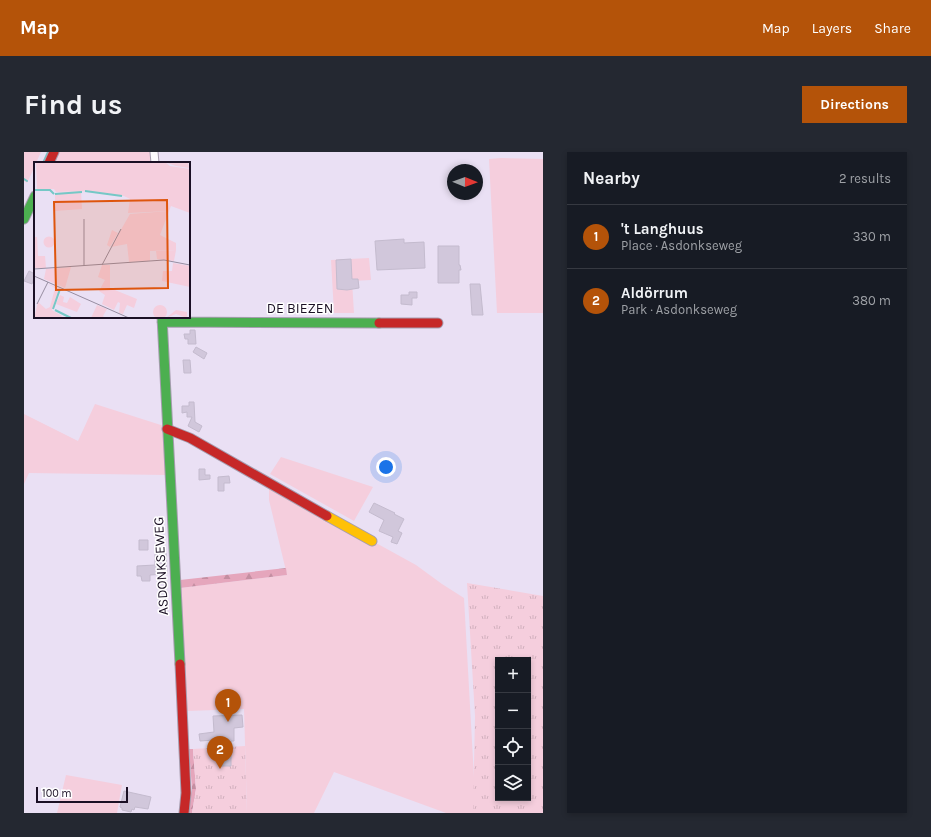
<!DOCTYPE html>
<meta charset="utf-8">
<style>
:root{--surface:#171b24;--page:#242831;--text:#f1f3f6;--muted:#9ea1a6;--line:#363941;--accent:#b45309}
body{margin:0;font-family:Karla,sans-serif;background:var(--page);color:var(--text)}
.controls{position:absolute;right:12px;bottom:12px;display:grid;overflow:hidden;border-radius:0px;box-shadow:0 2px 6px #0003}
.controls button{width:36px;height:36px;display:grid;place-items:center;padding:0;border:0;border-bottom:1px solid var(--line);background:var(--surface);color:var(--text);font:20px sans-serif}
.compass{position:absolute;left:423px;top:12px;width:36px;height:36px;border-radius:50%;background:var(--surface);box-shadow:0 2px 6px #0003;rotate:91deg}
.scale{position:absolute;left:12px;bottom:10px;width:92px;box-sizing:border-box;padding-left:4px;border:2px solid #1b1025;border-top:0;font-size:11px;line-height:14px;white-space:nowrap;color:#1b1025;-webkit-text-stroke:3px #fff;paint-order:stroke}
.you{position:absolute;left:362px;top:315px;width:14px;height:14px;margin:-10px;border:3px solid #fff;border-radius:50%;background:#1a73e8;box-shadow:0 0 0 6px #1a73e833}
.badge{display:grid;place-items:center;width:26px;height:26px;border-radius:50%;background:var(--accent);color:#fff;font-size:13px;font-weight:700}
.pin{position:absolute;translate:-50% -33px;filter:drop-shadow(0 1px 2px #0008)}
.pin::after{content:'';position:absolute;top:21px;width:14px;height:12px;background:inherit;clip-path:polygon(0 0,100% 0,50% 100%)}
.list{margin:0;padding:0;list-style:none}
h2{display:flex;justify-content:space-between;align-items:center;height:52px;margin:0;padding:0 16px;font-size:17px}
h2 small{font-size:13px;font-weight:400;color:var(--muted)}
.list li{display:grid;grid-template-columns:26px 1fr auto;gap:12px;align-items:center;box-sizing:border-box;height:64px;padding:0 16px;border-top:1px solid var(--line)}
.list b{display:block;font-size:15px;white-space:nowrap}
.list p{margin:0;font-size:13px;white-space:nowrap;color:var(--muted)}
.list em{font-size:13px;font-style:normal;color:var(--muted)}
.icon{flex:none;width:22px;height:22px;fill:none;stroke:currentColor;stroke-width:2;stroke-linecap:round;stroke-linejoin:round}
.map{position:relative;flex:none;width:519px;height:661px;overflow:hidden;border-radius:0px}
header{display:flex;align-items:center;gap:24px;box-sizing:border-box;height:56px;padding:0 20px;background:var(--accent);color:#fff}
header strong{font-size:19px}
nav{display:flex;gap:22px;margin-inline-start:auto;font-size:14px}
.intro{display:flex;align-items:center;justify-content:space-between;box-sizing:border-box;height:96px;padding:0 24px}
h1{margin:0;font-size:28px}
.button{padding:10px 18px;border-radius:0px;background:var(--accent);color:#fff;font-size:14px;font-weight:700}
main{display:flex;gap:24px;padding:0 24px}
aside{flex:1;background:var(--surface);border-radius:0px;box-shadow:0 2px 6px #0003}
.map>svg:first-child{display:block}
.green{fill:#f5cedd}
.forest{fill:url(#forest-firs)}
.park{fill:url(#park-tufts);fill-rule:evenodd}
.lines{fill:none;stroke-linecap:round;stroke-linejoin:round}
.stream{stroke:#75c8c6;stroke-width:2}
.building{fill:#d1c7db;stroke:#c4bbce}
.street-casing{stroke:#a69daf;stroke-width:9}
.fast-casing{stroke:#a69daf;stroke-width:11}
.slow-casing{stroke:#a69daf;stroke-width:11}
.jam-casing{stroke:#a69daf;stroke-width:11}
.street{stroke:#fcfafd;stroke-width:7}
.fast{stroke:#4caf50;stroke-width:9}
.slow{stroke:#ffc107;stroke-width:9}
.jam{stroke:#c62828;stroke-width:9}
.labels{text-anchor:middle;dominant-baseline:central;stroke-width:3;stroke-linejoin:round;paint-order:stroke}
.street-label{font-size:14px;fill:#1b1025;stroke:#fff}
.inset-river{fill:none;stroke:#75c8c6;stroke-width:2}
.inset-road{fill:none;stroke:#978da1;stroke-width:1}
.view{fill:#de550d;fill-opacity:0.15;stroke:#de550d;stroke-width:2}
.inset-edge{fill:none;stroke:#1b1025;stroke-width:2}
</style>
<header>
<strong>Map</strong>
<nav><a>Map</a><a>Layers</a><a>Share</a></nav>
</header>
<div class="intro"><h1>Find us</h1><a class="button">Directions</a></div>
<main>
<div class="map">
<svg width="519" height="661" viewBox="0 0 519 661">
<defs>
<pattern id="forest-firs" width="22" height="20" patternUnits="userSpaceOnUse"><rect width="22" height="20" fill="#e5a6bc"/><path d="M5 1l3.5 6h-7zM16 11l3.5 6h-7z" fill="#c48ea1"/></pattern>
<pattern id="park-tufts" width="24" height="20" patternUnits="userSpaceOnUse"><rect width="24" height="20" fill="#f5cedd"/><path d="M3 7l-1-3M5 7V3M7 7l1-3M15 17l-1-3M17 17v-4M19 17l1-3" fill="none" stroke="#d1b0be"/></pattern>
</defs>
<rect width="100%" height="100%" fill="#eae0f4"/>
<path class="green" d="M0,0h17l-5,11h-1v3l-8,17 -3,-2z
M33,0h94v11h-99z
M477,6l42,1v154h-46l-8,-154z
M345,106l2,22 -19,1 2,32h-20l-3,-53z
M71,252l69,22 2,49 -137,-2 -5,11v-70l54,27z
M257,305l92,30 -19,34 -84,-47z
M245,332l147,81 26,19 22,14 12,215h-30l-112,-41 -20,41h-67l-3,-104 -57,2 -7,-123 107,-13 -18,-75z
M42,623l56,10 -5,28h-60z"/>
<path class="forest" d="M262,416l1,7 -107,13v-8z
M165,597h4l3,40 -4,24h-4l4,-24z"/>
<path class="park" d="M443,431l76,13v217h-70l2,-97zM474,508h30v138h-30z
M221,594l2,67h-55l4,-24 -3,-40z"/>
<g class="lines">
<path class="stream" d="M19,11l5,-11
M0,27l3,2"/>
</g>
<path class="building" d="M380,87v4l20,-1 1,26 -48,2 -2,-29z
M414,94h21v19h1l1,5h-2v13h-21z
M327,107l1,20h6l1,9 -12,2 -10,-1 -1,-29z
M5,119l6,3 -3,10 -8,-3z
M446,132h10l3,31h-11z
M385,140h8v6h-5v7l-11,-1v-9h8z
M166,178h5l1,14h-8v-5h-3l-1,-5h6z
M172,195l11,6 -3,6 -11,-7z
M159,208h7l1,13h-7z
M165,250h5l1,20 7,4 -3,6 -11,-6 4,-9h-5v-5l-5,1v-7h7z
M175,317h6v6h5v4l-11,1z
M205,324l1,7h-6v8h-6v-14z
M350,351l21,10 -1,1 10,5 -6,12 4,2 -5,11 -6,-2 2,-5 -14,-6 5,-11 -15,-8z
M115,388h9v10h-9z
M142,401l1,21 -17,1v6h-8l-1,-5h-4v-10l18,-1v-11z
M218,563l1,12 -9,1v13h-3v25h-12v-22h-4v-4l-15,1 -1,-7 15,-2 -1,-16z
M100,639l27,6 -3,12 -13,-2 -1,3 -2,-1 -1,3 -9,-2v-2l-2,-1z"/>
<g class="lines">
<g class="street-casing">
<path id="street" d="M130,0l1,11"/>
</g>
<g class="fast-casing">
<path id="fast" d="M0,67l11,-23
M138,165l18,347
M138,170l217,1"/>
</g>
<g class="slow-casing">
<path id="slow" d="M303,364l45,25"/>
</g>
<g class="jam-casing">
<path id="jam" d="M25,11l5,-11
M355,171h59
M143,277l23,9 137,78
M156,512l6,129 -2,20"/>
</g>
<use href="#street" class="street"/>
<use href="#fast" class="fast"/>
<use href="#slow" class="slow"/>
<use href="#jam" class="jam"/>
</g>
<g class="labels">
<g class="street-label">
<text x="276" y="156">DE BIEZEN</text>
<text transform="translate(137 414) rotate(-93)">ASDONKSEWEG</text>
</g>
</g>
<g transform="translate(10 10)">
<rect width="156" height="156" fill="#eae0f4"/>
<path d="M130,0h24l1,6 -13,-2zM47,29l1,18 -27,2v-18zM135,49l-9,24 16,8v7l-26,1v10l-21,1 -2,-18 -16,3 19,-33zM78,68l6,3 -8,14 -3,-2zM9.5 80a5.5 5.5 0 1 1 11 0a5.5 5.5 0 1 1-11 0ZM0,75h3l1,19h7l1,12h-12zM139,101l17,3v21l-28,-6 1,-10h9zM68,103h8v23l27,11 -3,9 -7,-3 -4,9 -4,-1 1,-10 -2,-1 -4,8 -12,-6 3,-9 -6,-4 6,-11 -7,-3zM37,105l-6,21 -21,-9 2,-10zM14,122l13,5 -9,21 10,6 -1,2h-27l4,-16 8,7 4,-2 5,-19zM26,133l4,2 -1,5 4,1 3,-6 11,7 -4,8 -21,-8zM63,143l10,4 -4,7 2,2h-14zM119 150a7 7 0 1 1 14 0a7 7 0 1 1-14 0ZM142,148l11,2v6l-11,-4 -10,4z" fill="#f5cedd"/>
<path d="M2,0h129l5,4 20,3v44l-19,-7 -2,5 -41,2 2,-14 -6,-3 -33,-5 -35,1 -2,-3h-17zM142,88l-2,11 -17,-2 -1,-8z" fill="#f5cedd"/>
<path class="inset-river" d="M1,28h15l4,4M51,29l37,5M21,32l27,-2M19,147l7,-20M21,148l16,8"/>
<path class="inset-road" d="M50,57v47M68,103l19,-36M0,107l130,-9 26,5M0,114l95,42M3,142l11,-22"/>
<path class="view" d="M133,38l1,88 -112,2 -2,-88z"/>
<rect width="156" height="156" class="inset-edge"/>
</g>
</svg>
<div class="controls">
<button>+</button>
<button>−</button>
<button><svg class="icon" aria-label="locate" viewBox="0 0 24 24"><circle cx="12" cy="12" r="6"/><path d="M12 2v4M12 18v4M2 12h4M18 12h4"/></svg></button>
<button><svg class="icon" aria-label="layers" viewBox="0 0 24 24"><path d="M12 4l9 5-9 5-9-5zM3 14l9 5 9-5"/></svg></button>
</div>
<svg class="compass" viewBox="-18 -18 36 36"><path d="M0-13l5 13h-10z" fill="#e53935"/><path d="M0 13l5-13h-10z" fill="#9ea1a6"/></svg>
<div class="scale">100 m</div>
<div class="you"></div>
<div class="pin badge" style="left:204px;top:570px">1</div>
<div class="pin badge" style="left:196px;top:617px">2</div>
</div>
<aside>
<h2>Nearby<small>2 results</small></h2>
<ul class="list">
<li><span class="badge">1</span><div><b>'t Langhuus</b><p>Place · Asdonkseweg</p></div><em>330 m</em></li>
<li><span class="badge">2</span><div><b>Aldörrum</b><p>Park · Asdonkseweg</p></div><em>380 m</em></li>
</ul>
</aside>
</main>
